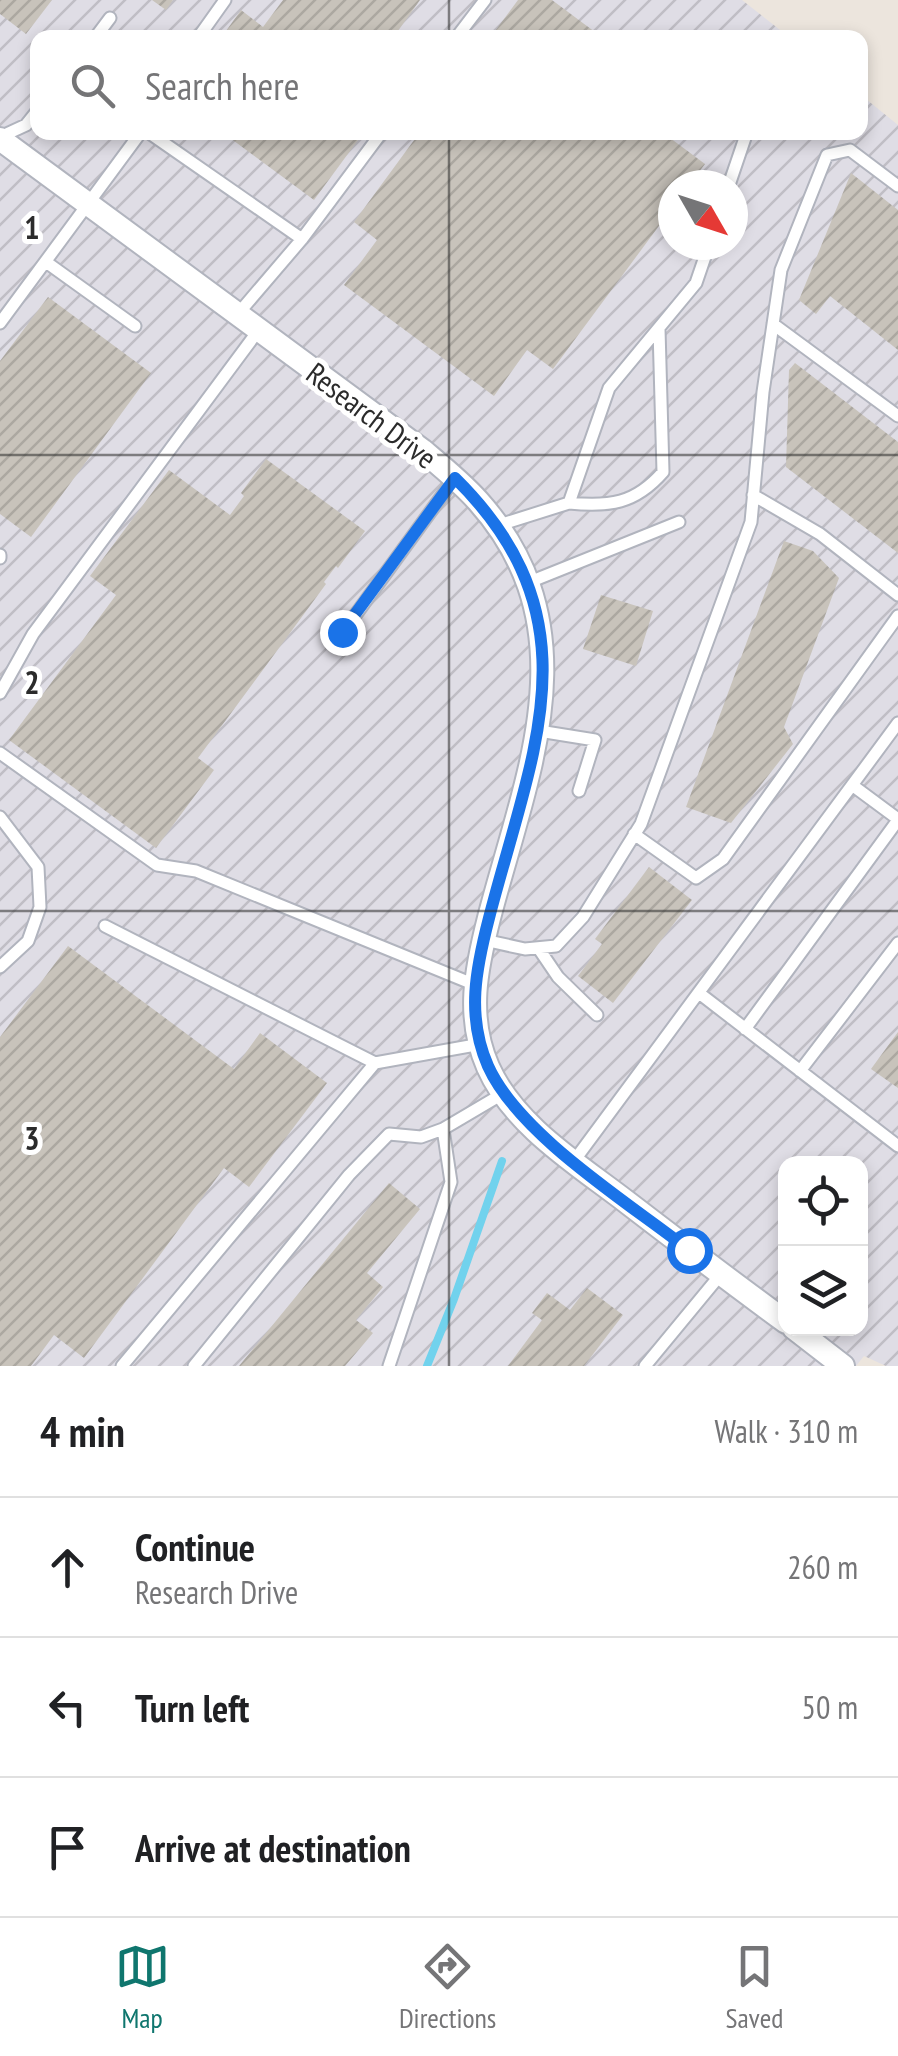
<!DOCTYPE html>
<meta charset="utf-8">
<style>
:root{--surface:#fff;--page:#f6f6f6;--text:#202124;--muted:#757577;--line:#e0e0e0;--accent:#0f766e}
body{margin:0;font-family:"PT Sans Narrow",sans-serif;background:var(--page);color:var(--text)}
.controls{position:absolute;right:30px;bottom:30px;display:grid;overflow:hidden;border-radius:20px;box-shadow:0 5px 15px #0003}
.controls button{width:90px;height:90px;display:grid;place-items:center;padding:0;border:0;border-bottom:2px solid var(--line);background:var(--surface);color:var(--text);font:50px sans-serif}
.compass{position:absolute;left:658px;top:170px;width:90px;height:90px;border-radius:50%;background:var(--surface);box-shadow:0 5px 15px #0003;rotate:129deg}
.stop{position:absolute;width:30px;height:30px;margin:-22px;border:8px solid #1a73e8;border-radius:50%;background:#fff}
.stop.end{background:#1a73e8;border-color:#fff;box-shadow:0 2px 10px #0008}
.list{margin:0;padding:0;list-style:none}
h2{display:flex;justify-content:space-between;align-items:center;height:130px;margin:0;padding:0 40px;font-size:42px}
h2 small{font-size:32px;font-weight:400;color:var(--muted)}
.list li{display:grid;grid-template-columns:65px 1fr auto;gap:30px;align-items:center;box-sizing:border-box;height:140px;padding:0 40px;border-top:2px solid var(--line)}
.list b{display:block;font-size:38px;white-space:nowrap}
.list p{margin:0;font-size:32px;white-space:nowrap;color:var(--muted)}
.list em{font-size:32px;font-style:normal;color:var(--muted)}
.icon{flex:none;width:55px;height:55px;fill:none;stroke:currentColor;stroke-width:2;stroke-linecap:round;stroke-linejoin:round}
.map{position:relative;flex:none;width:898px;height:1366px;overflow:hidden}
.search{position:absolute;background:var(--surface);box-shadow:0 5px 15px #0003;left:30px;right:30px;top:30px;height:110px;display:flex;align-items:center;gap:25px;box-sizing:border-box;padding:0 35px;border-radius:20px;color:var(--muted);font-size:38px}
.sheet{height:550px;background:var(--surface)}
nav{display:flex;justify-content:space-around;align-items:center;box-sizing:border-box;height:140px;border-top:2px solid var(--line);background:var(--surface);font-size:28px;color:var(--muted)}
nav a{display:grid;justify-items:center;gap:5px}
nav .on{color:var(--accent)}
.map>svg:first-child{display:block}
.industrial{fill:url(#industrial-furrows);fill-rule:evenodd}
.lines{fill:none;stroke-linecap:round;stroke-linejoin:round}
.stream{stroke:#71d2ed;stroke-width:8}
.building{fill:url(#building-hatch)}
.lane-casing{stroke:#b1b4be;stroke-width:15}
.street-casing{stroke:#b1b4be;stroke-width:26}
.lane{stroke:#fff;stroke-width:11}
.street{stroke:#fff;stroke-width:22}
.route{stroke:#1a73e8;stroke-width:12}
.grid{fill:none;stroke:#2b2b2b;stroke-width:2.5;stroke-opacity:0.55}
.labels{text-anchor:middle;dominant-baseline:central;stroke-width:10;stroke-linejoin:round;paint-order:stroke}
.street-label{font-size:30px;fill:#2b2b2b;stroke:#fff}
.grid-label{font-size:32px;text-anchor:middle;font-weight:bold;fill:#2b2b2b;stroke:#fff;stroke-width:10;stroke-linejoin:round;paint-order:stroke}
</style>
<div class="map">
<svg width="898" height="1366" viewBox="0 0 898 1366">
<defs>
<pattern id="industrial-furrows" width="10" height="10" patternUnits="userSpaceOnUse" patternTransform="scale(2.5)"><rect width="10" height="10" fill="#dfdde5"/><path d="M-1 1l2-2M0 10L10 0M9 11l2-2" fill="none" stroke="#c0bec5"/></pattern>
<pattern id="building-hatch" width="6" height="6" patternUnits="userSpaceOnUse" patternTransform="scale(2.5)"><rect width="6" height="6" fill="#c8c3bb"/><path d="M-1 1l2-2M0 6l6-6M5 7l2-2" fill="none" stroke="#aca8a1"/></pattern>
</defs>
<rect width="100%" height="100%" fill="#ece5dd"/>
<path class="industrial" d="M0,0h742l47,37 -751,1v94h822l1,-37 37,30v1241h-12l-22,-10 -8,10h-856zM673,185h60v60h-60zM786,1164h74v164h-74z"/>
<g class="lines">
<path class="stream" d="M427,1366l27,-67 48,-138"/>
</g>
<path class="building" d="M0,0h52l-26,34 -26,-20z
M152,0h21l-7,10z
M283,0h137l-27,38h-172l20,-28 22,17z
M518,0h34l51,38h-113z
M222,132h142l-50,68z
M420,132h242l43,32 -16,21h-16v22l-120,162 -26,-19 -33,46 -150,-111 33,-45 -23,-18z
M851,173l47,37v140l-68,-54 -14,18 -17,-14z
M48,297l103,76 -120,164 -31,-23v-153z
M795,363l103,79v111l-112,-86 3,-97z
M266,459l99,72 -27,37 -2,-2 -12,16 2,2 -128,174 16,12 -58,78 -147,-108 107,-145 -26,-19 79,-106 61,45 14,-19 -3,-3z
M784,541l29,10 26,27 -55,149 9,17 -62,79 -45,-16z
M601,595l52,16 -17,55 -53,-17z
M649,867l43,33 -79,103 -35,-27 24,-32 -7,-5z
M68,946l166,123 26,-36 67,50 -78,104 -25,-19 -140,190 -30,-23 -23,31h-31v-329z
M898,1032v56l-27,-19z
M389,1183l31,26 -53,64 16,14 -27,33 17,13 -28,33h-106z
M587,1288l36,27 -39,51h-76l34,-46 -10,-7 15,-20 23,17z"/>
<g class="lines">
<g class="lane-casing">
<path id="lane" d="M95,38l15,-20
M198,38l27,-38
M456,38l29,-38
M148,132l154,107
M0,137l26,-12 12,-15
M729,185l18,-53
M46,262l89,64
M237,315l65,-76 80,-107
M0,323l141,-191
M773,324l125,92
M753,495l67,39 78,61
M569,503c40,4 66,1 94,-31l-4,-143
M496,526l73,-23 40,-115 87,-105 13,-38
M0,555v3
M527,583l152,-61
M343,632l112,-154
M0,693l33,-59 225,-303
M539,731l56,9 -16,51
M0,753l157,112 39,6 277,113
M852,785l46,34
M0,817l38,50 2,40 -12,34 -28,26
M634,834l62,44 27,-19 175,-243
M105,926l270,137
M484,940l41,9 31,-3 27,-29 58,-93 110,-302 12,-130 18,-122 46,-115 23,-5 48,36
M539,949l19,28 39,38
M699,993l199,153
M745,1029l153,-209
M800,1071l98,-128
M574,1161l324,-438
M122,1366l253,-303 106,-19
M194,1366l155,-191 40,-41 32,3 22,-8 61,-36
M389,1366l62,-184 -8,-53
M645,1366l76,-92"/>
</g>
<g class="street-casing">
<path id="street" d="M0,139l422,311c19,16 39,32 56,51 115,129 48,274 11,417 -13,51 -23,99 -1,149 26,59 91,98 140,136 52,40 105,80 158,119
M794,1328l49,38"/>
</g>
<use href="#lane" class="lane"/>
<use href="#street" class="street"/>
</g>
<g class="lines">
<path class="route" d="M342,632l113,-154c144,142 77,273 34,440 -13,50 -23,98 -1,148 31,69 141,137 201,184"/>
</g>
<path class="grid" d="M449,0v38M449,132v1234M0,455h898M0,911h898"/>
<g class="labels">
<g class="street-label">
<text transform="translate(372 415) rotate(37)">Research Drive</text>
</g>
</g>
<g class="grid-label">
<text x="32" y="239">1</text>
<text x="32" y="694">2</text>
<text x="32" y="1150">3</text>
</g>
</svg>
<div class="controls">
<button><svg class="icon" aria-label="locate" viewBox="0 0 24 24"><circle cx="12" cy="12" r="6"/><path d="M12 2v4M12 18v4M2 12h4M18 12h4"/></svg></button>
<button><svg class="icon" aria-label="layers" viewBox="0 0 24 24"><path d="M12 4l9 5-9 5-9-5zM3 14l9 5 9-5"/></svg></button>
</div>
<svg class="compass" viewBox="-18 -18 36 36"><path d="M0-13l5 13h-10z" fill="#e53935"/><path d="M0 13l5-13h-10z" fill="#757577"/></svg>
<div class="stop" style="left:689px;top:1250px"></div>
<div class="stop end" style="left:342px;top:632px"></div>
<div class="search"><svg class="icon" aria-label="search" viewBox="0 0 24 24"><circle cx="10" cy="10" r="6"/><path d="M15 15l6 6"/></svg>Search here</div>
</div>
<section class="sheet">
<h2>4 min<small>Walk · 310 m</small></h2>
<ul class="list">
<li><svg class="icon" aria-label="ahead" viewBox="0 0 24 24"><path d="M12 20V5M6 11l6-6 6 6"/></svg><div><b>Continue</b><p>Research Drive</p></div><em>260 m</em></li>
<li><svg class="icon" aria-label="left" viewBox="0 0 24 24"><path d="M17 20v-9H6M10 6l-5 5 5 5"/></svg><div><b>Turn left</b></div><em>50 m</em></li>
<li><svg class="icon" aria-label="arrive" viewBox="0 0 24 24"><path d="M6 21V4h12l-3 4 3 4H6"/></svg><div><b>Arrive at destination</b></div></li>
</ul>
</section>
<nav>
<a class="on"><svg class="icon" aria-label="map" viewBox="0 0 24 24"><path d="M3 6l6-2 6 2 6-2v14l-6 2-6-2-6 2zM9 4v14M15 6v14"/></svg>Map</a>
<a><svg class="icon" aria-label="directions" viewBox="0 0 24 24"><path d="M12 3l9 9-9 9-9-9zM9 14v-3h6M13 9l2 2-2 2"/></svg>Directions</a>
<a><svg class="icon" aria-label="saved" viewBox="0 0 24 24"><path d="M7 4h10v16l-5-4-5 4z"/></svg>Saved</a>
</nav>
